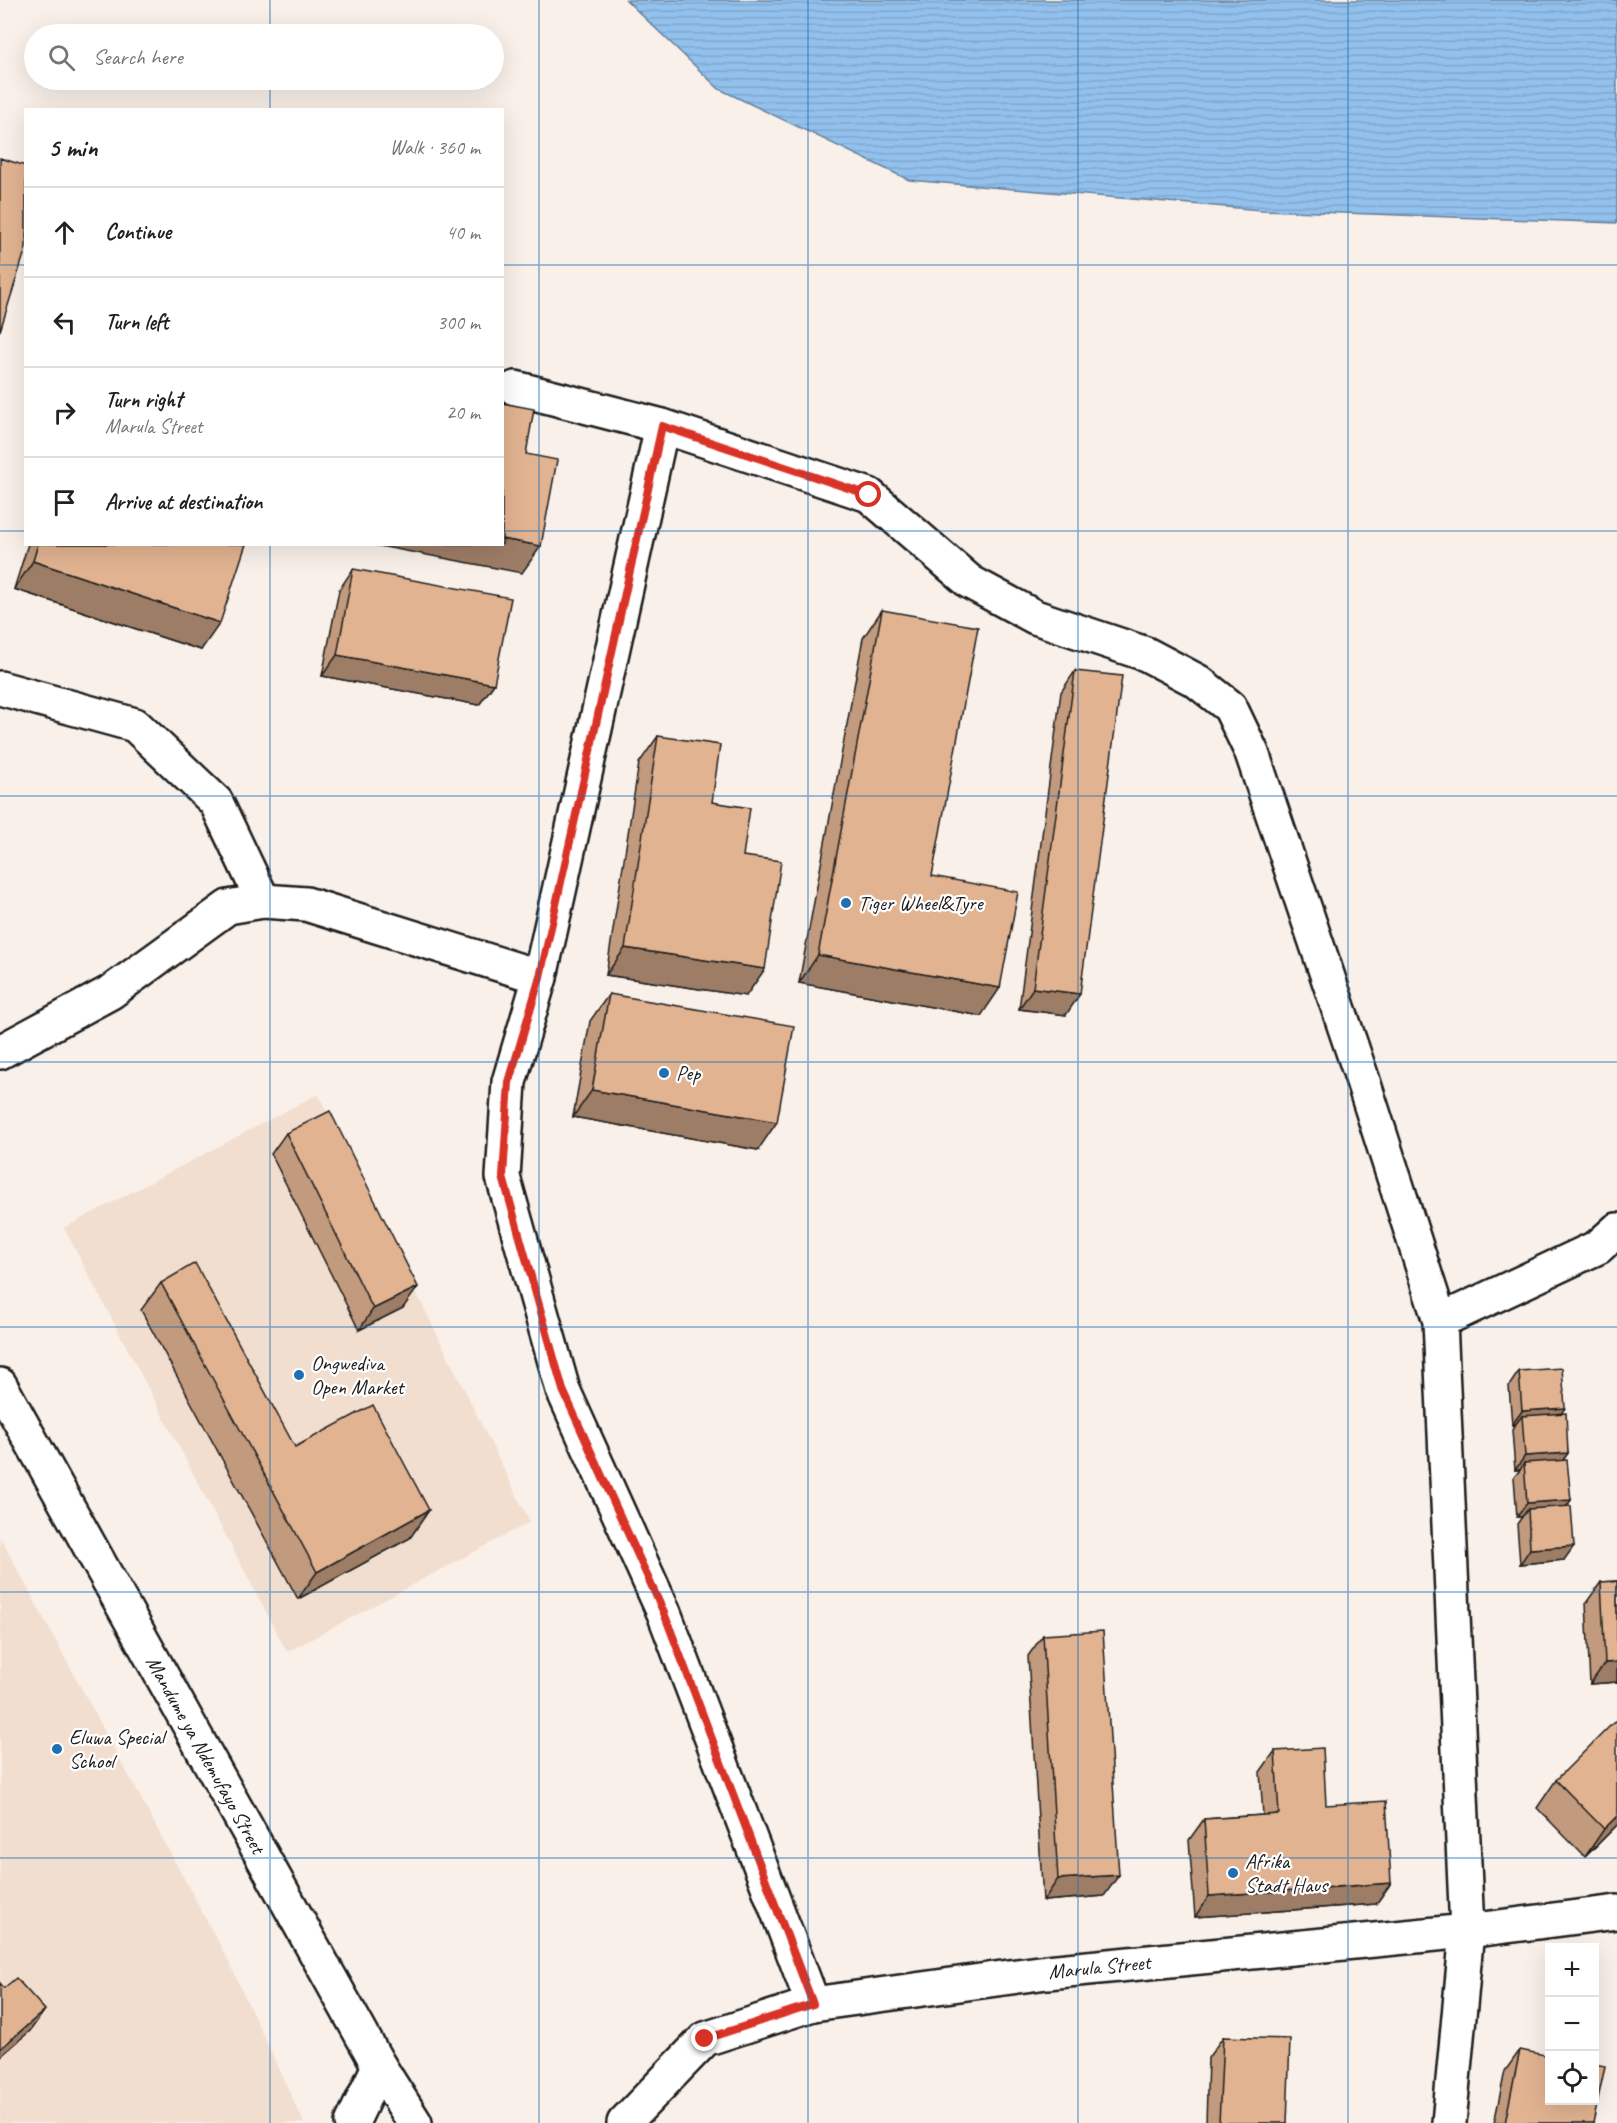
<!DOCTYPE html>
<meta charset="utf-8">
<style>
:root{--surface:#fff;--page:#f2f2f2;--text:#202124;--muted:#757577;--line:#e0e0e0}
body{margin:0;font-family:Caveat,sans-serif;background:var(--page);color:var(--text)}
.controls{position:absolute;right:18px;bottom:18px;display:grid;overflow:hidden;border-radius:0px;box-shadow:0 6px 24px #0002}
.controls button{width:54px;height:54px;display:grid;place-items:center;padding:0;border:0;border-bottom:2px solid var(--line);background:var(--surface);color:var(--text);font:30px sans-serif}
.stop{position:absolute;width:18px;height:18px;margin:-14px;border:4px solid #d93025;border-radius:50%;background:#fff}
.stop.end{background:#d93025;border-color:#fff;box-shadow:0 2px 6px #0008}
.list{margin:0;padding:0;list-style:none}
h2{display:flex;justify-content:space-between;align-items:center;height:78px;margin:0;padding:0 24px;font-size:26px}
h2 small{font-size:20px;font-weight:400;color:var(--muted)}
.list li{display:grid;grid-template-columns:39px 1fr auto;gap:18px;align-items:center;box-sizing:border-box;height:90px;padding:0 24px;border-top:2px solid var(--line)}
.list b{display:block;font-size:22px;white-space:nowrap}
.list p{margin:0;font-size:20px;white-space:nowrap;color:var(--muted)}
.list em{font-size:20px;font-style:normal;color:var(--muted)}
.icon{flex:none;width:33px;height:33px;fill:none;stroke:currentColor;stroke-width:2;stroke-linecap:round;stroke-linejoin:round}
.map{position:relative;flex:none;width:1617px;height:2123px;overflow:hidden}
.search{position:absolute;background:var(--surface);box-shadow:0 6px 24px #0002;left:24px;top:24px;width:480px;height:66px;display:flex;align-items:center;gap:15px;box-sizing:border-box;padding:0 21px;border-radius:33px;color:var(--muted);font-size:22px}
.panel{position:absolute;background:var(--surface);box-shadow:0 6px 24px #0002;left:24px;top:108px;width:480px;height:438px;border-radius:0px}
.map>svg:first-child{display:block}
.built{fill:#f2decf}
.water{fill:url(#water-rules);stroke:#637f99;stroke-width:1.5}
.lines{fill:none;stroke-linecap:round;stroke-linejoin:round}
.minor-casing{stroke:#1c1c1c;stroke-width:38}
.minor{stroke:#fff;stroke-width:33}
.wall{fill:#c29a7d;stroke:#1c1c1c;stroke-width:1.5}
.shaded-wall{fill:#9e7d66;stroke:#1c1c1c;stroke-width:1.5}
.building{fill:#e1b391;stroke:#1c1c1c;stroke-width:1.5}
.route{stroke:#d93025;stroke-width:8}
.grid{fill:none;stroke:#1f6fb2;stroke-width:1.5;stroke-opacity:0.55}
.poi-dot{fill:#1f6fb2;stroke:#fff;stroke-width:2}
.labels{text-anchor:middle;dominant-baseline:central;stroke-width:4.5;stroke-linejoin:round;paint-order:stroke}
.poi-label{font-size:21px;fill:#1c1c1c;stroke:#fff;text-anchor:start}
.street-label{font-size:21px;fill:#1c1c1c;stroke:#fff}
</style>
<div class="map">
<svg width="1617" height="2123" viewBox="0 0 1617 2123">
<defs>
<pattern id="water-rules" width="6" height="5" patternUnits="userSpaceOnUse" patternTransform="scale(1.5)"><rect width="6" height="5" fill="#93c1ed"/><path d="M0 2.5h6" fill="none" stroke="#7ea5cb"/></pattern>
</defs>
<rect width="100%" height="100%" fill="#f9f0e9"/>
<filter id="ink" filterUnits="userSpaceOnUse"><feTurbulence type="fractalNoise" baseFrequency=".0167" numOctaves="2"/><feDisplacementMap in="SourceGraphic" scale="12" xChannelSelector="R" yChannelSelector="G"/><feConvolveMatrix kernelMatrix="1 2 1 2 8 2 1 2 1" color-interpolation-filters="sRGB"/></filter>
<g filter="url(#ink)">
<path class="built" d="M318,1094l212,428 -243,130 -223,-424z
M0,1537l229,425 75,161h-304z"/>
<path class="water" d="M626,0h991v223l-356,-13 -352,-30 -190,-91z"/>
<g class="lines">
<g class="minor-casing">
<g id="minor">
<path d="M515,388l147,38 207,69 101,87 65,35 111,37 51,27 33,26 22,46 111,328 77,240 27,610 -18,192"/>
<path d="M662,426l-122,551 -31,105 -6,95 60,213 101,223 149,391"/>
<path d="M0,688l135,37 81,77 47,99"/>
<path d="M0,1052l111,-60 117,-85 35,-6 43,3 234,73"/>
<path d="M1440,1321l158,-74 19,-17"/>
<path id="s1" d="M0,1385l379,681 36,57"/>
<path d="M352,2123l27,-57"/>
<path id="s2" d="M624,2123l81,-84 108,-35 234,-32 420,-41 150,-19"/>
</g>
</g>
<use href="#minor" class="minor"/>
</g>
<path class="wall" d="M28,544h218l-45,106 -187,-61z
M353,569l141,115 -15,21 -157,-29 17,-86z
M882,610l50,266 49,140 -182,-33 64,-345z
M1075,671l-9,344 -47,-6 42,-317z
M658,736l54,66 31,54 3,140 -140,-21 33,-212z
M609,994l149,156 -185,-33 17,-96z
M286,1133l117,175 -44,22 -88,-176z
M161,1283l134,164 134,63 -19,28 -112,61 -157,-289z
M1519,1371l43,42 6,40 -5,7 8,40 -5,7 -2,53 -44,4 -3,-40 5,-7h-5l-3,-40 6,-7h-5l-3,-40 3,-5h-3l-3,-39z
M1617,1581v101l-27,2 -4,-81 15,-21z
M1043,1635l61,261 -61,5 -15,-245z
M1275,1751l51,54 65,78 -15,21 -181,13 -6,-77 15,-21 59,-4 -3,-43z
M1556,1780l61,45 -32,32 -48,-49z
M1223,2037l64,86h-81l2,-65z
M1520,2050l73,73h-99l11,-52z"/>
<path class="shaded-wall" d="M502,539l39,7 -19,27 -153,-29h133z
M33,561l187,62 -19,27 -187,-61z
M337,655l157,29 -15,21 -157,-29z
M625,948l140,21 -19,27 -140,-21z
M818,955l182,33 -19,28 -182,-33z
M1033,988l47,6 -14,21 -47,-6z
M592,1090l185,32 -19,28 -185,-33z
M418,1287l-15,21 -44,22 14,-21z
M1565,1408l-10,14 -33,-6 -7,9h-3l10,-14z
M1568,1453l-10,14 -34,-4 -4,7h-5l10,-14z
M1571,1500l-10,14 -33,-5 -6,8h-5l10,-14z
M429,1510l-19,28 -112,61 19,-27z
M1574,1546l-10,14 -44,4 10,-15z
M1617,1662v20l-27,2 15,-21z
M1617,1816v9l-32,32 19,-28z
M1119,1875l-15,21 -61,5 15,-22z
M1391,1883l-15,21 -181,13 14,-21z
M45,2010l-15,21 -30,26v-8z"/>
<path class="building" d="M0,158l26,8v82l-26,83z
M502,403l32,6 -8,45 31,6 -16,86 -39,-7z
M38,544h208l-26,79 -187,-62z
M353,569l158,29 -17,86 -157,-29z
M882,610l96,17 -46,249 86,16 -18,96 -182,-33z
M1075,671l47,5 -42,318 -47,-6z
M658,736l62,9 -8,57 38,6 -7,48 38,5 -16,108 -140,-21z
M609,994l185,32 -17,96 -185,-32z
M330,1111l88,176 -45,22 -87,-176z
M195,1263l100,184 78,-42 56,105 -112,62 -156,-289z
M1562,1368l3,40 -43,3 -3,-40z
M1566,1413l2,40 -43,3 -3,-40z
M1567,1460l4,40 -44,3 -3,-40z
M1571,1506l3,40 -44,3 -2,-40z
M1617,1581v81l-12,1 -4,-81z
M1103,1631l16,244 -61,4 -15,-244z
M1617,1719v97l-13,13 -48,-49z
M1323,1748l3,57 60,-4 5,82 -182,13 -5,-77 75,-5 -4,-63z
M16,1978l29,32 -45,39v-66l4,5z
M1223,2037l67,2 -3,84h-68z
M1520,2050l30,6v44h44v-36l11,2 -12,57h-88z"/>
</g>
<g class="lines" filter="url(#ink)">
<path class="route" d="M705,2039l108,-35 -149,-391 -101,-223 -60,-213 6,-95 31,-105 122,-551 207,69"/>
</g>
<path class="grid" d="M270,0v34M539,0v2123M808,0v2123M1078,0v2123M1348,0v2123M270,80v30M0,265h26M502,265h1115M0,531h26M502,531h1115M270,544v1579M0,796h1617M0,1062h1617M0,1327h1617M0,1592h1617M0,1858h1617"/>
<g class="poi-dot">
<circle cx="846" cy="903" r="6"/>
<circle cx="664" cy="1073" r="6"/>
<circle cx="299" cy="1375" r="6"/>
<circle cx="57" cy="1749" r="6"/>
<circle cx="1233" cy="1873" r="6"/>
</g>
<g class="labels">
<g class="poi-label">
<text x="858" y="903">Tiger Wheel&amp;Tyre</text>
<text x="676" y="1073">Pep</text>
<text x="311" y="1363">Ongwediva<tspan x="311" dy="24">Open Market</tspan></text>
<text x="69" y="1737">Eluwa Special<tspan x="69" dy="24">School</tspan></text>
<text x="1245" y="1861">Afrika<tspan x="1245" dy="24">Stadt Haus</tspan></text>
</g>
<g class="street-label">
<text stroke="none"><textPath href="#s1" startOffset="423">Mandume ya Ndemufayo Street</textPath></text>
<text stroke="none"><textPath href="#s2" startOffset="519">Marula Street</textPath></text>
</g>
</g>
</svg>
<div class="controls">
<button>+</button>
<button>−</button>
<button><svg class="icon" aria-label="locate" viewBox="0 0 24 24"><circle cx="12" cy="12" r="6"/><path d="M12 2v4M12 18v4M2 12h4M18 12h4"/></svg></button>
</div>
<div class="stop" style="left:869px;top:495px"></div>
<div class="stop end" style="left:705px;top:2039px"></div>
<div class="search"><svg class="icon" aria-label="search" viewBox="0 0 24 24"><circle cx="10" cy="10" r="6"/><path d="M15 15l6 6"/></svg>Search here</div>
<section class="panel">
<h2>5 min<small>Walk · 360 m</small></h2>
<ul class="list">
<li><svg class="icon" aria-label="ahead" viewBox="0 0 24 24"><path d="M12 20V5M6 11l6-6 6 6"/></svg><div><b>Continue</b></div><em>40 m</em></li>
<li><svg class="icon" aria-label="left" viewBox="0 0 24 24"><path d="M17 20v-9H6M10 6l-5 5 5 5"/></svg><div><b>Turn left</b></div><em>300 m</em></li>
<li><svg class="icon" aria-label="right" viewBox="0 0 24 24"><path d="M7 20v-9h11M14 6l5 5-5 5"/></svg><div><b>Turn right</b><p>Marula Street</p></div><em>20 m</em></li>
<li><svg class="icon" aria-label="arrive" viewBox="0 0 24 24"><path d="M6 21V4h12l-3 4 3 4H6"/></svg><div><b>Arrive at destination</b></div></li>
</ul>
</section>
</div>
